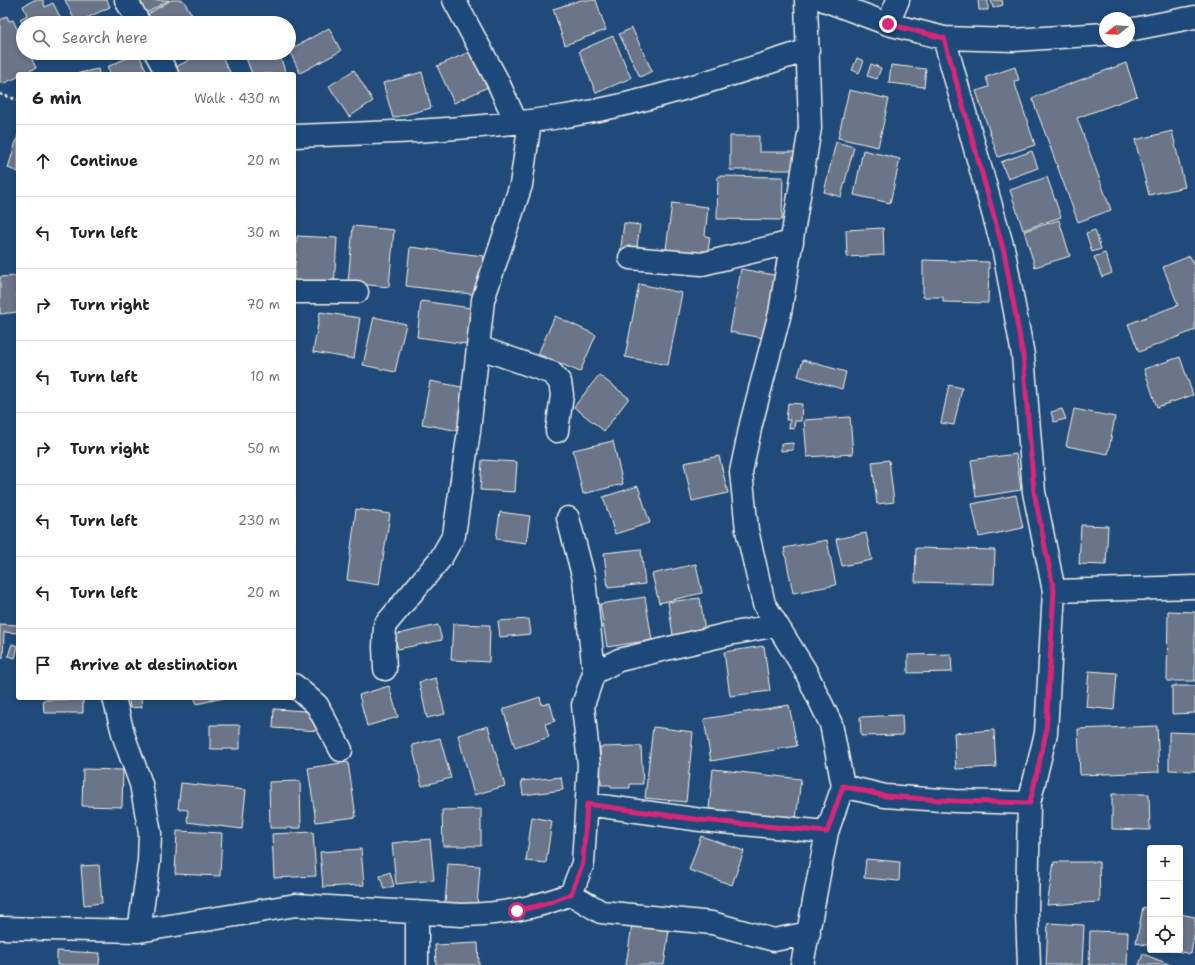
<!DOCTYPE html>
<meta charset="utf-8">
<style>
:root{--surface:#fff;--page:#f2f2f2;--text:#202124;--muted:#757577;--line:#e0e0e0}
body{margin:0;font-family:"Shantell Sans",sans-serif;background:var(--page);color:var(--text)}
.controls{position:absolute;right:12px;bottom:12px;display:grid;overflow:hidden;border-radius:4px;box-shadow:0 2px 6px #0003}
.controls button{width:36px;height:36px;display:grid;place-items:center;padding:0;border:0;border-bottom:1px solid var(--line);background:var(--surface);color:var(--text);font:20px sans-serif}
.compass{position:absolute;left:1099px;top:12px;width:36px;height:36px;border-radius:50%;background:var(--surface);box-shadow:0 2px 6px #0003;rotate:252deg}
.stop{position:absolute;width:12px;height:12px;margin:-9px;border:3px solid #db2777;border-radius:50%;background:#fff}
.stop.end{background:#db2777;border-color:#fff;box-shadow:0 1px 4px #0008}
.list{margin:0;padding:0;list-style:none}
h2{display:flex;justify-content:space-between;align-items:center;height:52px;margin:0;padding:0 16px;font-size:17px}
h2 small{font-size:13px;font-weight:400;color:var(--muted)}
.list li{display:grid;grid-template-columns:26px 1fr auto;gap:12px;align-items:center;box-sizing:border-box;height:72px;padding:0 16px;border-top:1px solid var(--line)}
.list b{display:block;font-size:15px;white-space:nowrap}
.list em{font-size:13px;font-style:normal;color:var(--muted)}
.icon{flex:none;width:22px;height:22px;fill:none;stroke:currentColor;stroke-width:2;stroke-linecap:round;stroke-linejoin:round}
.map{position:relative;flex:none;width:1195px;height:965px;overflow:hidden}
.search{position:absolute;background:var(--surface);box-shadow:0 2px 6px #0003;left:16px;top:16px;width:280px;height:44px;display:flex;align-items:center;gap:10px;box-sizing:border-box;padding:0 14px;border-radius:22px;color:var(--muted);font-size:15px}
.panel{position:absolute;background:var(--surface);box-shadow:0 2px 6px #0003;left:16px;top:72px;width:280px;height:628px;border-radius:4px}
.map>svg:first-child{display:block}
.building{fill:#6a7589;stroke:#f4f1e8}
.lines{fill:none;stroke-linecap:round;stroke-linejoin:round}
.minor-casing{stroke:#f4f1e8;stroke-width:25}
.path{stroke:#f4f1e8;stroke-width:2.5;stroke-dasharray:3 3;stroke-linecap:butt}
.minor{stroke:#1f4a7a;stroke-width:22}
.route{stroke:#db2777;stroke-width:5}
</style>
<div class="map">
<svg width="1195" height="965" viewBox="0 0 1195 965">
<rect width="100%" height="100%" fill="#1f4a7a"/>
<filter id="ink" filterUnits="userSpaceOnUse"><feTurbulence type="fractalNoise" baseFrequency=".025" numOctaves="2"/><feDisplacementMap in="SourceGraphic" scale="8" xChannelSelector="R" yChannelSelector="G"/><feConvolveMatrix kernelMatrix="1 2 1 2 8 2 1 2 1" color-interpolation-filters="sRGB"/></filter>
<g filter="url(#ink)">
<path class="building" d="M34,0h9l2,7 8,-4 10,20h-40v2l-3,-6 7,-4 -4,-9z
M65,0h42l3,7 -34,16z
M131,0h38l-28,16z
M171,0h12l11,18 -9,5h-32l-5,-9z
M581,0h15l10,30 -41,15 -12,-36z
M978,0h10v10h-9z
M991,0h11l1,5 -10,3z
M7,16l2,5 4,-1 10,22v11h6l7,15 -13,6h-5v3l-16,7 -2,-3v-61z
M329,28l12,23 -41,22 -11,-23z
M632,28l20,43 -12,6 -21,-43z
M613,36l18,42 -35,15 -17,-42z
M474,50l16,36 -36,17 -17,-37z
M138,53l10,21h-37l-4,-7z
M202,53h18l11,21h-53l-4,-6z
M249,53h30l7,21h-34l-7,-19z
M857,58l7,3 -5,12 -7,-3z
M1126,63l11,33 -60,22 34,92 -33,12 -46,-124z
M871,64l10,4 -4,11 -10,-3z
M891,65l35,4 -2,18 -35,-4z
M1015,67l4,13 -5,1 21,64 -37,12 -22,-66 13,-4 -3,-10z
M98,69l1,5h-24z
M354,70l19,31 -24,16 -20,-31z
M422,72l9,36 -38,10 -10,-35z
M849,90l40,9 -11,48 -40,-9z
M1172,131l13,56 -36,8 -14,-55z
M18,135v37l-10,-4z
M730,136h29v16h36v18h-65z
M836,142l18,5 -13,50 -17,-5z
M863,150l37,9 -10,44 -36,-8z
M1032,151l6,17 -30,11 -7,-17z
M718,176l65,1 -1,43 -65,-1z
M1047,177l14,40 -38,13 -13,-40z
M672,203l36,4 -3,29 5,1 -2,14h-6l-2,11 -35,-5z
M1059,220l11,36 -35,11 -11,-36z
M624,223l16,2 -3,21 5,1 -1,9 -21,-2z
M353,226l41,4 -5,57 -41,-4z
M883,228l1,27 -37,2 -1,-27z
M1095,230l6,19 -9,3 -6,-19z
M297,236l40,2 -3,49 -40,-3z
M410,247l74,9 -5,39 -73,-9z
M1105,253l7,20 -10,4 -8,-20z
M1190,256l5,13v61l-56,22 -11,-28 50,-19 -15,-38z
M923,260l66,2 -1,41 -45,-1v-5h-20z
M741,269l39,7 -10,63 -40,-7z
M16,276l2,36 -18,2v-37z
M639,284l43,9 -14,72 -43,-8z
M421,301l57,8 -5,36 -56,-8z
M320,312l40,6 -6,41 -41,-7z
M555,316l41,19 -16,37 -42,-18z
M374,317l32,7 -11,48 -32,-7z
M1180,357l13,38 -36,12 -13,-38z
M803,360l43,12 -4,17 -44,-13z
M599,375l30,23 -25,33 -30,-24z
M430,381l37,7 -8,43 -37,-7z
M949,385l13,3 -8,37 -13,-2z
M788,403l14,1 -1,17h-6l-1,8 -5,-1 1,-8h-4z
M1062,409l4,10 -12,3 -3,-10z
M1074,409l41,8 -7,37 -42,-8z
M850,417l3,37 -46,3 -3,-37z
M613,441l10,43 -40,10 -10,-44z
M793,443v7l-12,1v-7z
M1016,454l5,36 -45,7 -5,-37z
M719,456l9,37 -36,8 -8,-38z
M482,460l35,2 -2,30 -35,-2z
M889,460l5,42 -17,2 -5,-42z
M638,486l12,37 -35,11 -12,-37z
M1016,495l7,33 -44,9 -7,-33z
M356,509l34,5 -11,71 -32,-5z
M500,512l30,4 -4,27 -30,-4z
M1081,525l27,1 -2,39 -27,-1z
M866,533l6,27 -30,6 -6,-27z
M827,540l9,45 -43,8 -9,-45z
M916,548l79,2 -1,34 -79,-2z
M641,549l4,35 -37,4 -4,-35z
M696,564l6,29 -43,10 -7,-29z
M645,597l7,43 -45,7 -7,-43z
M700,598l6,40 -32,4 -6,-40z
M1168,611l27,1v69h-28z
M529,619l2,15 -31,3 -2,-16z
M0,624l18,1v8l-14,-1 -1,26h-3z
M453,624l37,1 -1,37 -38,-2z
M438,625l4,15 -44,9 -4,-14z
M12,644l6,2 -3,12 -7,-2z
M764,646l6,45 -40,5 -6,-44z
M951,654l1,18 -44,1v-18z
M1089,671l28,2 -3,37 -28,-3z
M436,678l9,36 -18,4 -8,-36z
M389,686l9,31 -31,9 -8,-31z
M1172,686h23v27l-23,1z
M540,697l2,8 8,-2 5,18 -10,3 4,13 -34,11 -12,-39z
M129,698h12l1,9 -12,1z
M195,698h29l-28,6z
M83,699v14h-39l-1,-13z
M789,705l8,41 -86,15 -7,-42z
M274,709l47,3 -2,19 -46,-3z
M902,715l1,20 -42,1 -1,-19z
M210,725h30v24h-30z
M488,726l17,60 -31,9 -16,-60z
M1157,726l2,46 -79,3 -2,-46z
M653,727l40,5 -7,70 -41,-4z
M994,730l2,37 -40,2 -2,-36z
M1169,732l26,1v38l-26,-1z
M440,738l11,40 -29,8 -10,-41z
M641,746l2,38h-13v4h-19v-3h-10l-1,-38z
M348,762l8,55 -40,5 -8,-54z
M83,769l40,1 -1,37 -40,-1z
M713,769l88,10 -5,40 -87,-10z
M561,777l2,13 -40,5 -2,-14z
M300,781l1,47h-31l-1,-46z
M181,783l65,7 -4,39 -55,-7 1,-12 -10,-1z
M1112,794h37l1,36 -38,-1z
M481,809v37h-38l-1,-36z
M532,817l20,4 -6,42 -20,-2z
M177,831l45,2 -2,43 -45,-2z
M313,832l3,44 -42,2 -2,-44z
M701,836l43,15 -12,34 -43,-15z
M430,839l4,41 -38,4 -4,-41z
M361,849l3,36 -41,2 -3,-35z
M866,859l34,3 -1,19 -35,-3z
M1054,862h45l1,40 -53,3z
M448,864l32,2 -3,40 -32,-2z
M99,865l3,38 -18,2 -3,-39z
M390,872l4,14 -10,3 -4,-13z
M1143,907l7,2v37l-14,-3z
M1180,914l15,3v13l-4,24 -20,-4h9z
M1048,923l36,2 -2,40h-36z
M632,925l37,5 -5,35h-38z
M1090,931l38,1 -1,33h-38z
M478,943l1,22h-43l-1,-20z
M57,951l43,2 -1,12h-42z
M1143,954l28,11h-32z"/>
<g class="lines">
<g class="minor-casing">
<path id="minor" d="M126,0l13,23
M454,0l43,80 19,42
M824,0l64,24 56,14 70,2 91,-6
M888,24l10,-24
M1129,30l66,-13
M944,38l60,214 19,103 11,137 20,99 -8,142 -17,70 -2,110 2,52
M156,53l11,21
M294,136c89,-3 178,-6 266,-19 84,-13 167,-41 248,-67
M630,258l72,6 90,-22
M294,292h63
M478,347l74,26 8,9 2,13 -5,36
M568,518l16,61 10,94
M1054,591l141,-4
M385,669l-1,-22 1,-22 56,-67 13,-23 15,-104 14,-131 38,-115 9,-64
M294,685l23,20 24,45
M114,698l10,39 17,47 9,49 -1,28 -10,70
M843,786l42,10 70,5 74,2
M587,804l114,16 126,12
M571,894l12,-31 6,-98 -6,-60 11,-32 25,-13 110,-26 48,-9
M417,912v53
M0,928l139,3 157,-26 165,10c40,-1 72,-6 110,-21l30,18 111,11 62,17 35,-7
M802,965l25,-133 16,-46 -12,-62 -26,-54 -41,-66 -17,-74 -6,-58 10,-48 29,-111 30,-185 -4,-128"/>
</g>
<path class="path" d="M0,94l18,6"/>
<use href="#minor" class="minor"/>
</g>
</g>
<g class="lines" filter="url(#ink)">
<path class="route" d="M517,911l28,-7 26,-10 12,-31 4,-59 114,16 126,12 16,-46 42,10 70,5 75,2 16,-70 8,-142 -20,-99 -11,-137 -19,-103 -60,-214 -56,-14"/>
</g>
</svg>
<div class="controls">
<button>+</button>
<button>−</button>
<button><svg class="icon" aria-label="locate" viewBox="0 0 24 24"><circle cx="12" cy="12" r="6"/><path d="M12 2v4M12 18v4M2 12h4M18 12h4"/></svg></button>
</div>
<svg class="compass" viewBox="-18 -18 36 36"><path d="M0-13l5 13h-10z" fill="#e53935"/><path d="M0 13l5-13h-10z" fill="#757577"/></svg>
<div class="stop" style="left:517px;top:911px"></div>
<div class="stop end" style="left:888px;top:24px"></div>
<div class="search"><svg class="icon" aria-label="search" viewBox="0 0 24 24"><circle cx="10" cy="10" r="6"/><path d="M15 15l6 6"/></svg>Search here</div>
<section class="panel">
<h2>6 min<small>Walk · 430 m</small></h2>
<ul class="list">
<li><svg class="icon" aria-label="ahead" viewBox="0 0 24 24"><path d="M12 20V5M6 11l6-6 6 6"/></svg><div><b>Continue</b></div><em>20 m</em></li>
<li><svg class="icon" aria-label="left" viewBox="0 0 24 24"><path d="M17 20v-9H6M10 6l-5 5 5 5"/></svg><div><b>Turn left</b></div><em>30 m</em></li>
<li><svg class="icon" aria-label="right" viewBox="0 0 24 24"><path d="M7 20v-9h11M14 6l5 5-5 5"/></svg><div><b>Turn right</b></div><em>70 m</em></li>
<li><svg class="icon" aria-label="left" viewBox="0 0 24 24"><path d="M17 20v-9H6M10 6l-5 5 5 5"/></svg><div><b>Turn left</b></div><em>10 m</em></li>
<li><svg class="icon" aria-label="right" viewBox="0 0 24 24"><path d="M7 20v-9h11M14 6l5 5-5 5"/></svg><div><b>Turn right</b></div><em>50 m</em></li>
<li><svg class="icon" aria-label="left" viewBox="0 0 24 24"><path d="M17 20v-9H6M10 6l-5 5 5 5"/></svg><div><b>Turn left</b></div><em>230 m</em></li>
<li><svg class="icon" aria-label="left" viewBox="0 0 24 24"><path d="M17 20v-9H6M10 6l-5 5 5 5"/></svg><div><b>Turn left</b></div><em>20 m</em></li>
<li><svg class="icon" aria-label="arrive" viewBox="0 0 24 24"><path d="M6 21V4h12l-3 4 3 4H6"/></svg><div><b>Arrive at destination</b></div></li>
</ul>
</section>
</div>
